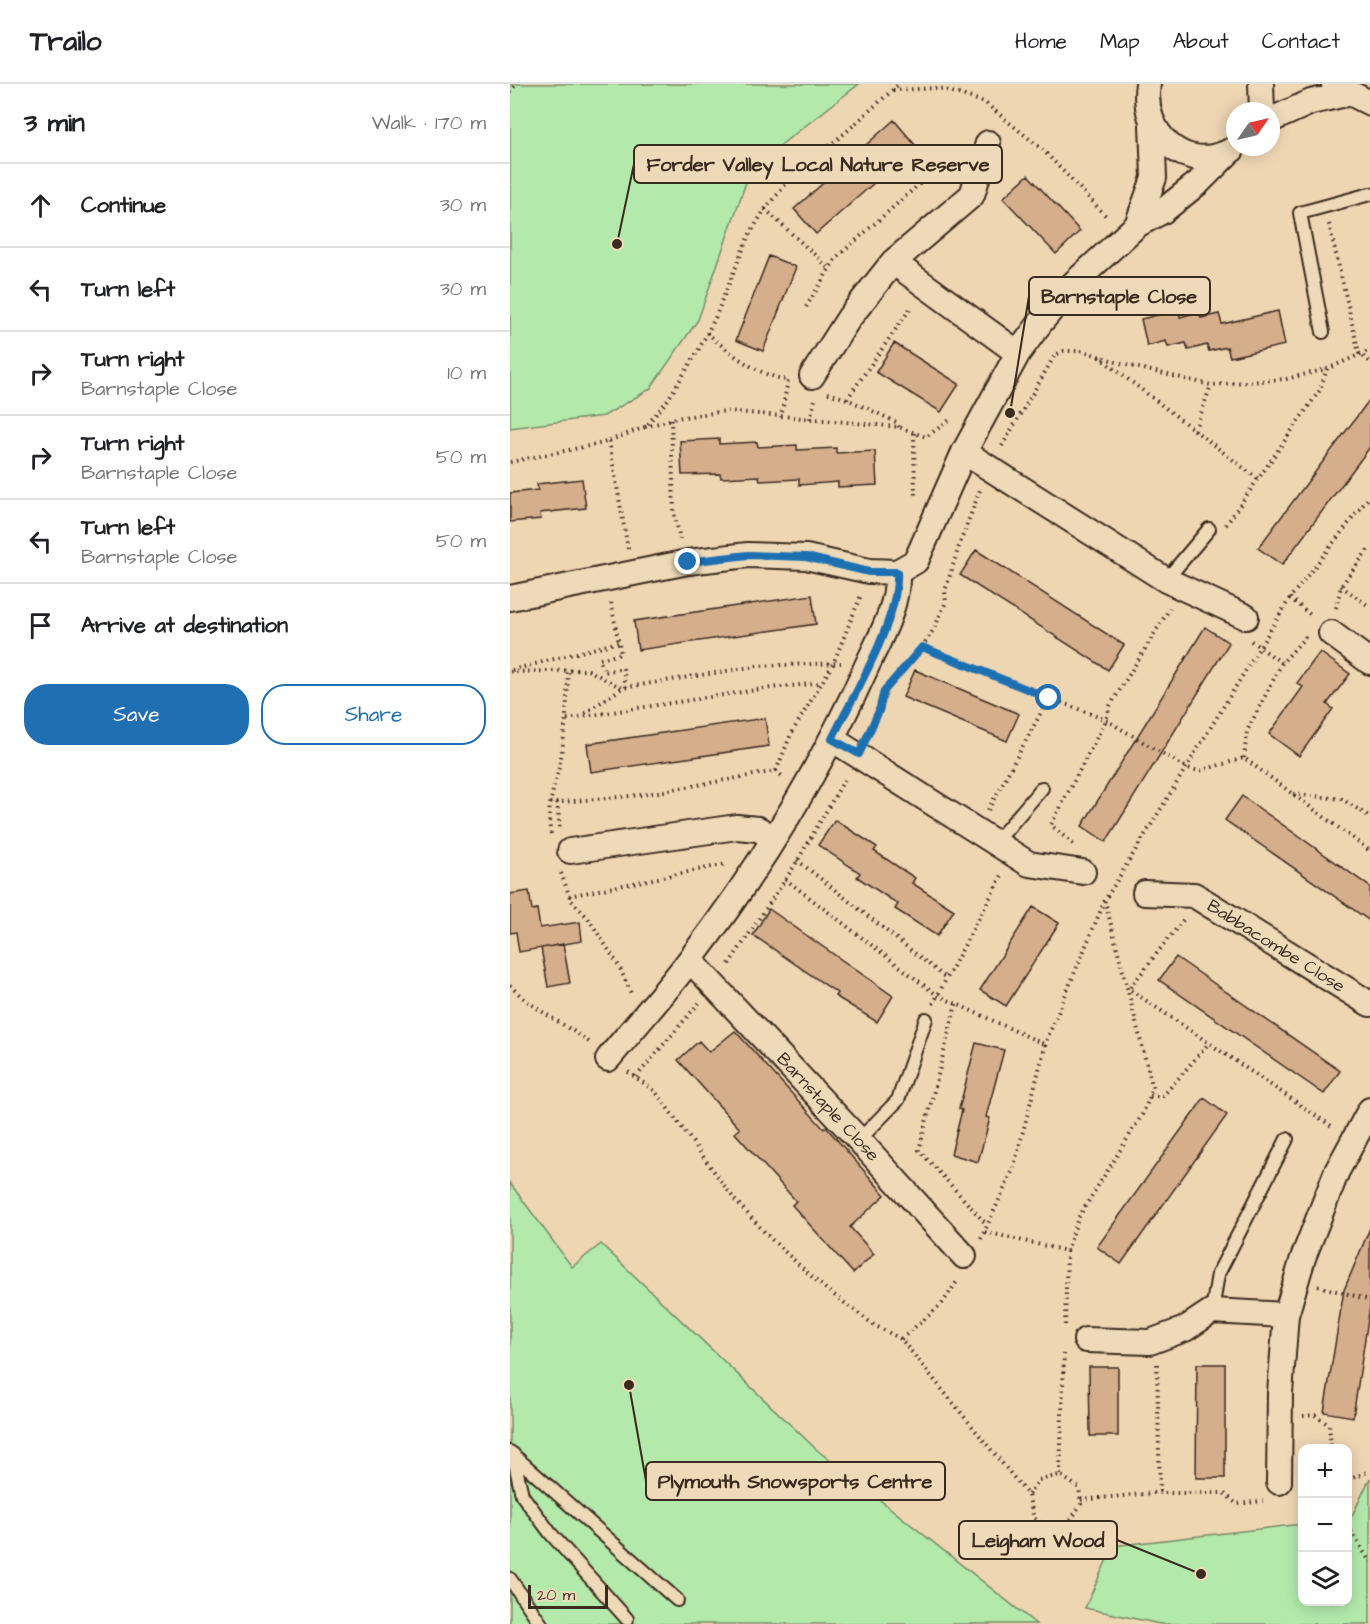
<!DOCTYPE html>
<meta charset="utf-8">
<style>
:root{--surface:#fff;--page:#f6f6f6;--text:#202124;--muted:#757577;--line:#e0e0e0;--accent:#1f6fb2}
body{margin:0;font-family:"Architects Daughter",sans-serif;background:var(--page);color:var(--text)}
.controls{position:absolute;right:18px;bottom:18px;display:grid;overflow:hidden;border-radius:12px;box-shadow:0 3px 15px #0003}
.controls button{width:54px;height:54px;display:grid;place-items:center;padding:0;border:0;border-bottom:2px solid var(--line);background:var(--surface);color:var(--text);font:30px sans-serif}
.compass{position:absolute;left:716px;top:18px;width:54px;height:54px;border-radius:50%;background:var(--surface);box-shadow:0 3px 15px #0003;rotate:56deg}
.scale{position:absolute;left:18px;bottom:15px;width:80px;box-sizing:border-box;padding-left:6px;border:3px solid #3b2a1e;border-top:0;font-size:16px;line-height:21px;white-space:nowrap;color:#3b2a1e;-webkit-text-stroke:4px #eedab8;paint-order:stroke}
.stop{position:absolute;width:18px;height:18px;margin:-14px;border:4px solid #1f6fb2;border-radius:50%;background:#fff}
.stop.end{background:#1f6fb2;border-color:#fff;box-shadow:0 2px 6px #0008}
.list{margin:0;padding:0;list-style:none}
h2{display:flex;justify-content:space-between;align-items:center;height:78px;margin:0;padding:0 24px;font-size:26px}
h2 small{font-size:20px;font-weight:400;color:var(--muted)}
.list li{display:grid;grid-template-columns:39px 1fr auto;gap:18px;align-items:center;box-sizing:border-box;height:84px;padding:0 24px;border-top:2px solid var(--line)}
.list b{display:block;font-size:22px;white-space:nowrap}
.list p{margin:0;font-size:20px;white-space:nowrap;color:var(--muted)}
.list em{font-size:20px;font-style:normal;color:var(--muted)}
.actions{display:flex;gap:12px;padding:18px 24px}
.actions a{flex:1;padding:14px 0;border:2px solid var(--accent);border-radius:24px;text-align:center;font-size:21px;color:var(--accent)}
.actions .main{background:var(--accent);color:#fff}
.icon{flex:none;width:33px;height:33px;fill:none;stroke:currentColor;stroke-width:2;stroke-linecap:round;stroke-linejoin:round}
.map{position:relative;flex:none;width:860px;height:1540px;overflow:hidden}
header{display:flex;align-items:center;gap:36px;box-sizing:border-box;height:84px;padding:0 30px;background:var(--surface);border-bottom:2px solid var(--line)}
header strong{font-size:28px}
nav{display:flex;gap:33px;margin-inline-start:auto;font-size:21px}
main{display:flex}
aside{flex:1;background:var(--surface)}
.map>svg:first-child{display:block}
.green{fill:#b3eaac;stroke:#778a65;stroke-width:1.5}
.building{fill:#d5ae8c;stroke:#3b2a1e;stroke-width:1.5}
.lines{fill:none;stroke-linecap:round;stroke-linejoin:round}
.lane-casing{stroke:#3b2a1e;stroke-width:16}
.street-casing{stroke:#3b2a1e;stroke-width:28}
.path{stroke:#3b2a1e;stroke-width:4;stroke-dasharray:1.5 4.5;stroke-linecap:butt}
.lane{stroke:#eedab8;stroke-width:12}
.street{stroke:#eedab8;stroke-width:24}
.route{stroke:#1f6fb2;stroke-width:8}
.labels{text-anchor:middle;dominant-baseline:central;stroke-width:4.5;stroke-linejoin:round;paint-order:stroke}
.street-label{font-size:18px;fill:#3b2a1e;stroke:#eedab8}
.leader{fill:none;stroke:#3b2a1e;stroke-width:2}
.callout-dot{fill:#3b2a1e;stroke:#eedab8;stroke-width:2}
.callout{fill:#eedab8;stroke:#3b2a1e;stroke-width:2}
.callout-label{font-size:20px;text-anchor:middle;font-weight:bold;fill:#3b2a1e}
</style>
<header>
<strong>Trailo</strong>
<nav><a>Home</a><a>Map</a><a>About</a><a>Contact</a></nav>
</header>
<main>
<aside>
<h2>3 min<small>Walk · 170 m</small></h2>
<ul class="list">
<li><svg class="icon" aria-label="ahead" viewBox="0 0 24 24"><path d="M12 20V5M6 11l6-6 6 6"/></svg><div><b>Continue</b></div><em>30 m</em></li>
<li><svg class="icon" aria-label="left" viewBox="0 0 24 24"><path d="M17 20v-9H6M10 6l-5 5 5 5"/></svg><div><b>Turn left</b></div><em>30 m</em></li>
<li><svg class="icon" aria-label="right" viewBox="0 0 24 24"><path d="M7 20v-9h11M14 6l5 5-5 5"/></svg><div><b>Turn right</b><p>Barnstaple Close</p></div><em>10 m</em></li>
<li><svg class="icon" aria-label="right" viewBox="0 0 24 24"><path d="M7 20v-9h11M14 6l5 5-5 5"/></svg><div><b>Turn right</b><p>Barnstaple Close</p></div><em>50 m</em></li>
<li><svg class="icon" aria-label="left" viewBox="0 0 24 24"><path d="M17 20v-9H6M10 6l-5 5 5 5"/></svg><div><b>Turn left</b><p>Barnstaple Close</p></div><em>50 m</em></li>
<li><svg class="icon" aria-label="arrive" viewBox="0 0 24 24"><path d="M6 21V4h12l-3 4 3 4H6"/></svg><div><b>Arrive at destination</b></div></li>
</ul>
<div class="actions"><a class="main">Save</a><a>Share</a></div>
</aside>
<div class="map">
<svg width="860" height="1540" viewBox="0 0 860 1540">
<rect width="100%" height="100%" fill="#efd6b3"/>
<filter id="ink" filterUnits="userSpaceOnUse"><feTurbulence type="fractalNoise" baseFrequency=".0167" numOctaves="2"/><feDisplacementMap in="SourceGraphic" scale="12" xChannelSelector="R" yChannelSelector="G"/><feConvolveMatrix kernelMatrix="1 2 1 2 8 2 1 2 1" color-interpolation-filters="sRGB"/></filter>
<g filter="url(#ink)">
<path class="green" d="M0,0h349l-108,84 -53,152 -48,69 -46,27 -94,12z
M0,1099l62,84 29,-23 216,206 219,174h-526z
M860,1394v146h-210l-75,-16 28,-62 189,-22v78h46v-84h3z"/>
<path class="building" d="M384,36l22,26 -100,88 -22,-25z
M518,91l52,56 -24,23 -53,-56z
M259,172l27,11 -33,84 -27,-11z
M669,226l1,7 19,-5 2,6 18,-4 3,10 56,-13 7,34 -55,12 -3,-10 -18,4 -2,-6 -19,5 -2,-7 -18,4 -2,-6 -19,5 -6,-27z
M384,259l65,41 -18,28 -65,-40z
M860,315v48l-88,118 -24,-17z
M209,355v5l38,-2 1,5 39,-2v5l39,-2v5l39,-2 2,34 -39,2v-5l-39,3v-6l-39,2 -1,-5 -38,2 -1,-4 -38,1 -2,-34z
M72,395l4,29 -46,5 1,6 -31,3v-29l28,-3 -1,-6z
M466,466l148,95 -16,25 -148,-95z
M302,511l4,29 -178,26 -4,-29z
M695,543l24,16 -123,199 -24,-16z
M810,568l30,22 -23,30 6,5 -34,47 -30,-22 34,-47 -6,-4z
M405,586l104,44 -12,27 -104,-44z
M255,634l4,28 -178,26 -4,-28z
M732,712l128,91v34l-145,-101z
M325,736l42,27 -3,4 41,27 -3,5 42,27 -17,26 -42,-27 3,-5 -41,-27 3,-4 -42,-28z
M19,807l3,19 5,-1 3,19 40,-6 2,19 -63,11 -3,-20 -6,1v-39z
M523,823l26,16 -53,83 -26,-16z
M259,825l124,87 -16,26 -42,-26 2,-3 -84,-58z
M53,860l7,39 -22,4 -7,-39z
M666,873l164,114 -16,23 -165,-114z
M225,947l89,98 2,-2 59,68 -35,32 24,27 -21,19 -61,-68 4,-4 -61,-68 5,-4 -62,-69 21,-19 10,11z
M466,959l28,7 -18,67 4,1 -12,44 -27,-8 11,-44 -3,-1z
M694,1014l23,17 -106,149 -24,-17z
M860,1144v78l-17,111 -29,-5 20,-122z
M687,1280h28v114h-29z
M579,1283h29v69h-28z"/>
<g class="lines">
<g class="lane-casing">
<path id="lane" d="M813,248l-23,-119 70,-19
M656,496l43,-51
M486,758l46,-54
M349,1056l39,-40 28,-81
M702,1227l6,-37 69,-135
M0,1368l167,148
M3,1370l9,41 29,39 76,85
M0,1495l31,45"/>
</g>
<g class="street-casing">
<path id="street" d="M638,0c-8,49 37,92 84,66
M751,0l1,27
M824,1l36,18
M761,36l40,-18 35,-8
M627,141l17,-47 -2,-53
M383,178l125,91
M302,292l37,-58 44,-56 79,-67 16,-52
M454,368l202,128 80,37
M0,514l178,-36 60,-7 58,2 63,14 28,1 19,-11 48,-109 54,-99 23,-31 32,-38 64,-59 26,-14 36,-29 30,-30
M821,549l39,29
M322,655l197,125 54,8
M60,767l167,-24 21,2 16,9
M635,809l49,2 176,109
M180,876l169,180 105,116
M98,975c27,-33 56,-65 81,-98 69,-90 130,-189 176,-291 14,-31 34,-64 32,-98
M576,1256l64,2 35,-13 27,-18 74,4
M769,1398l1,-89 6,-78 17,-57 34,-87 33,-61"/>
</g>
<path class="path" d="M383,6l46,-2 45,14 59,48 65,68
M0,8l6,-8
M255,125l65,60
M819,140l30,129 11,9
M296,223l30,-49 124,-110
M197,249c23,20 51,43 81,47l-7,37
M589,273l159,122
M318,309l19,6
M161,335l3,94 6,26
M300,335l5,-19
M135,343l31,-9 51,-7 172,16 27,10 25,-18
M389,343l-3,-5 -49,-23 65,-93
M685,346l16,-45
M404,349l1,65
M99,357l19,108
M492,362l53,-91 9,-4h20l38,13 89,21 75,-6 41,-10 43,-19
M0,378l93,-19 42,-16 22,-26 31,-50 17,-33 33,-81 17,-28 34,-40 46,-36 54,-49
M716,441l94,-135 7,-21
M831,502l29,21
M780,514l23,19
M101,519l10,51 -22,5 5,13 19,-4 3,19
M826,524l5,-22 29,-39
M741,557l31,22 25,-28
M412,563l184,73 81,48 12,3 45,-13 126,93
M2,586l107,-28
M0,588l78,-2 34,18 135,-22 84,-3
M75,629l37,-25
M57,635l195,-30 58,-6
M359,649l15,-42 38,-44 12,-18 12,-27 -1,-11 15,-48 20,-53
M734,674l3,-27 35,-68
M266,687l15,-37 42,-70 28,-69
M783,710l49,5 28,18
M47,718l3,26
M40,719l92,-8 134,-24 6,5
M478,726l61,-112
M41,750c-6,-29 4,-44 9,-72 6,-30 7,-61 8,-92
M563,760l-22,-19 55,-105 4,-14 60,-98
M287,776l149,118
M51,789l10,27 17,18 31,48 12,27
M275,795l152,116 109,50
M59,812l158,-32
M673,836l-54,69 204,138
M219,880l66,-99 51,-88
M0,901c22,25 53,37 79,57
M423,920l69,-129
M446,920l-37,146 68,75
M118,988l27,19 80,109 35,38 52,48 52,39 27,14 127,156 6,23 16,11 19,-6 12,-19 -2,-16 -19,-13 -21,5 -11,15
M126,993l63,-74
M640,1012h13l46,-53
M475,1148l82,19 11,-33 64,-103 11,-26 -48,-188
M471,1155l32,-69 34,-131 58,-139 185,-302 80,-102
M808,1202l52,14
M555,1241l2,-74
M391,1255l41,-35 16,-24
M647,1280l3,129
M793,1332l12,-1 14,10 2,23
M550,1391l4,-121
M838,1396l22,-9
M571,1416l72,-7h71l13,11 26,-3
M838,1442l22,36"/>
<use href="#lane" class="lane"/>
<use href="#street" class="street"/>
</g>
</g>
<g class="lines" filter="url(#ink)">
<path class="route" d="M178,478l60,-7 58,2 63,15h28c3,47 -44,124 -65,167l27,15 20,-43 5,-20 38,-44 127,51"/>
</g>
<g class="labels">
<g class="street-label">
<text transform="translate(766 862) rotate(32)">Babbacombe Close</text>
<text transform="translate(318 1023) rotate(47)">Barnstaple Close</text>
</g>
</g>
<path class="leader" d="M107 160L124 80M500 329L519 212M119 1301L136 1397M691 1490L607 1456"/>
<g class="callout-dot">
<circle cx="107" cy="160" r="6"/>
<circle cx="500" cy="329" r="6"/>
<circle cx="119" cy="1301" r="6"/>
<circle cx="691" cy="1490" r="6"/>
</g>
<g class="callout">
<rect x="124" y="61" width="368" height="38" rx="6"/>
<rect x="519" y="193" width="181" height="38" rx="6"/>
<rect x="136" y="1378" width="299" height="38" rx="6"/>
<rect x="449" y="1437" width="158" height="38" rx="6"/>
</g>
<g class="callout-label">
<text x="308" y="87">Forder Valley Local Nature Reserve</text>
<text x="609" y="219">Barnstaple Close</text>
<text x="285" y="1404">Plymouth Snowsports Centre</text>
<text x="528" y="1463">Leigham Wood</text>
</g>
</svg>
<div class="controls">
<button>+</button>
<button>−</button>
<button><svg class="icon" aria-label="layers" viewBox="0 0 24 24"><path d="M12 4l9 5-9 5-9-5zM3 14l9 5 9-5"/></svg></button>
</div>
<svg class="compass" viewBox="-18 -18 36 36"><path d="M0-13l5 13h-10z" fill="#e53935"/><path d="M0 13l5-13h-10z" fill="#757577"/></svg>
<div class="scale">20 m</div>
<div class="stop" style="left:539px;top:614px"></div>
<div class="stop end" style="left:178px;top:478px"></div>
</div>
</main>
